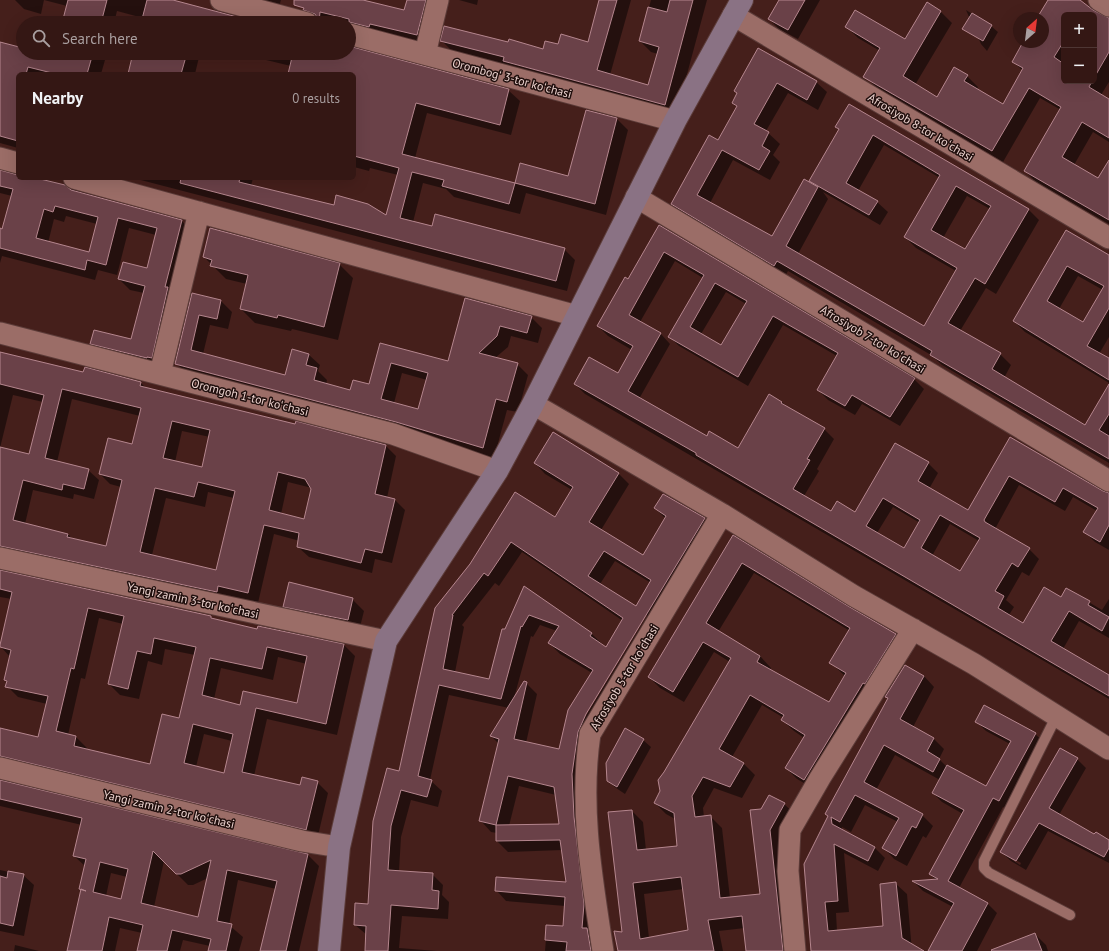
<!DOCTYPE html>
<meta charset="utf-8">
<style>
:root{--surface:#341714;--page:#3c201d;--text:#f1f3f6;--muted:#a99fa0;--line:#4e3634}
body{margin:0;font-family:"PT Sans",sans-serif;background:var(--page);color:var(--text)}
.controls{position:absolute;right:12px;top:12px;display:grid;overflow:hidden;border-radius:6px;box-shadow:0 4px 16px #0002}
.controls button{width:36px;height:36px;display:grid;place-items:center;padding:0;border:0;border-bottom:1px solid var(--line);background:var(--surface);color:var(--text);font:20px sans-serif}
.compass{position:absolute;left:1013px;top:12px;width:36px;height:36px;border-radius:50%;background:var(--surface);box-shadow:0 4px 16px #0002;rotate:28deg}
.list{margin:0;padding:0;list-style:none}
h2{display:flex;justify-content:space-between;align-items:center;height:52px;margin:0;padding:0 16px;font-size:17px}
h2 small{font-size:13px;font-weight:400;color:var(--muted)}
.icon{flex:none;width:22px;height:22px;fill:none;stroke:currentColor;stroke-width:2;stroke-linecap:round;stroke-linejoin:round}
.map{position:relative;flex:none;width:1109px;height:951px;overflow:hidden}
.search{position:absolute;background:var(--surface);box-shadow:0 4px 16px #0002;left:16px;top:16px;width:340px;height:44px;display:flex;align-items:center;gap:10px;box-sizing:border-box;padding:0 14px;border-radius:22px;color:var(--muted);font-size:15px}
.panel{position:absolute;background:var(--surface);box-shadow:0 4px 16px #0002;left:16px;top:72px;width:340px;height:108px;border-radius:6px}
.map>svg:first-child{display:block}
.shadow{fill:#0007;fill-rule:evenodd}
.building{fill:#6a4148;stroke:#b5868e;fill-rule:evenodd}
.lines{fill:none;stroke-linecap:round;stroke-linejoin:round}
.lane-casing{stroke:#5c3c39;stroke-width:12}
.street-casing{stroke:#5c3c39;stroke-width:23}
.secondary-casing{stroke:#5c3c39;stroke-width:24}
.lane{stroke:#9b6d67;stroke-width:10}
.street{stroke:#9b6d67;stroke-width:21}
.secondary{stroke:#8a7284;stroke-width:22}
.labels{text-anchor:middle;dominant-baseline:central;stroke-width:3;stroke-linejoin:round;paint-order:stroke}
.street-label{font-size:12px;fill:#ebd2ce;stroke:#200f0d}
</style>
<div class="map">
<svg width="1109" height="951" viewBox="0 0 1109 951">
<rect width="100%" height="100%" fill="#451f1b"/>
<path class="shadow" d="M15,0h153l88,23h-114l1,-5 -26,-7 -3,12h-51l4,-17 -23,-6 -3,14 -17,-5z
M256,0h25l-3,10z
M307,0h52l46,12 3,-12h32l-12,46 -79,-5v-18h-29l-16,-14z
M459,0h19l-1,5z
M600,0h31l-21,75 39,11 9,-32 -7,-2 -11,-11 11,-41h56l-31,115 -161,-44 -5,-5 -57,-14 -11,-11 67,3 34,6 16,-4 30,-3z
M780,0h40l-22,39 -19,-10 -10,-10z
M1049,0h29l16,12 15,6v64l-8,13 8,5v42l-16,-10 -19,33 25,14h10v45l-73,-42 -11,-11 36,-61 -21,-12 -37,64 -127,-75 -11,-11 15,-25 -22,-13 -11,-11 59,13 35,-28 11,11 -37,62 23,13 29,-22 11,11 -1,3 26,15 20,-34 -10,-10 11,-19h19v-24h-5zM1064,15h30v66h-30z
M966,10l25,16 7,6 -11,19 -6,-7z
M23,34v19h84l-6,21h-83v74l-18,-5v-100l19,5z
M349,47l159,43 12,11 -9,34 -84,-22 -12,45 101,26 5,-20 48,13 48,-58 11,11 -22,85 -80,-22 -6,21 -66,-17 -8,-8 -23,-6 -10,39 19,6 132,21 11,11 -8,31 -434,-113h120l-2,8 83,20 53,11 11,-42 -28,-7 -1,3 -15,-4v-93h-65l2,-8 -25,-6 -7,-7h90z
M758,49l58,33 11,10 -9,18 -30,-17 -22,38 14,13 -7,11 7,7 -10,18 -37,-20 -23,43 62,35 44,-51 -6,-6 29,-51 -3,-3 13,-22 180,105 10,10 -43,74 -10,-6 -26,43 40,23 11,11 -7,13 82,48 23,-40v77l-167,-98 -11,-10 -143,-84 -3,5 -102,-61 -11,-11 46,-63 19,-34 -4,-4zM884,145l56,33 -35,59 11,11 40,23 -32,56 -126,-73 30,-55 -5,-7 57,33 8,-13 -11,-10 -19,-11zM967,196l23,13 -25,42 -22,-13z
M134,53h66l-5,21h-66z
M0,172l18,3v3h14l150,43 10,11 -30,136 -60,-14 -10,-10 40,-3 12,-48 -14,-3 -11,-11 28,-9 9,-35 -27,-7 -12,47 -19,-5 -3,10 -93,-24 -2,7v-34l3,1 9,-34 -12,-3zM66,216l31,8 -7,29 -42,-10 6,-24 10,3z
M660,226l254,153 10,10 -24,37 -38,-22 -7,11 -27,-15 -10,-10 19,-34 -54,-31 -35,61 -69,-40 -10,-10 34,-58 -28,-17 -35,61 21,12 9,10 -31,55 68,38 31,12 32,-54 12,7 5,5 37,22 10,10 -17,30 2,2 -15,25 28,16 23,1 73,-50 10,10 -9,16 40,23 42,-73 98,56v55l-14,-8 -10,-10 12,-21 -24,-14 -8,14 -46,-26 -24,44 34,20 10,10 -10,17 -7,-4 -16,28 8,7 -5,8 15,9 38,-26 5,-9 35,21 7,-11v39l-30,-17 -16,28 46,26v24l-524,-305 -10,-10 43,-9 14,-25 -24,-14 -10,-10 31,-46zM726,292l20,12 -24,42 -21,-12zM893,507l27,16 -15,26 -28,-16zM950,524l29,17 -18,31 -29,-16z
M1066,232l43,25v80l-10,17 10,5v24l-84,-51 -11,-11zM1078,276l25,14 -20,33 -24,-14z
M204,257l135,7 14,14 -15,62 -46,-11 -1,2 -36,-8 -14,-14 6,-25 -21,-5z
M193,294l28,7 11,11 -4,17 -18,-4 -7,29 83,23 7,-27 16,5 11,10 -2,6 9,9 -1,4 25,7 19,-5 11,-42 68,18 17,-63 65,18 11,11 -4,15 -27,-7 -3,11 -13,11 22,6 11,11 -10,37 -11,-2 -13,48 -86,-25 -221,-59 -11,-11zM402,373l25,7 -8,30 -25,-7z
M0,353l84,20 56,9 7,7 149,36 1,-2 89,23 10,10 -9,42 7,1 11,11 -13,53 -17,-4 -3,14 -63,-16 -11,-10 2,-6 -26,-7 -16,69 -29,-7 -2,6 -227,-55zM13,395l30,7 -13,53 -30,-7zM72,399l68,17 -7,29 -33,29 10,10 11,3 -14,60 -35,-8 -4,-5 -43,-10 8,-34 40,9 1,-5 20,5 5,-19 -11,-10 -31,-8zM182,431l28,6 -8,32 -27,-7zM288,482l24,6 -7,32 -24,-6zM208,492l26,6 -17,73 -65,-16 14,-57 39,9z
M535,463l83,10 11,11 -28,46 42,26 23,-37 -11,-11 8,-13 42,24 10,11 -127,213 11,208h-54l2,-25 17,1 1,-21 -59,-5 -10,-11 72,-6 -5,-34 -55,2 -11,-11v-8l-6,-1 -10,-11 18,-77 -8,-8 18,-28 -60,-13 -19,85 12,11 -4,16 -27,-7 -10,37 -2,34 33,3 11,11 -1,10 7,7 -1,17 -46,-3 -3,32 38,3h-72l2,-16 -12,-10 13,-20 68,-296 35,-44 44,-71 40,24 17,-28 -27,-16zM522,552l101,69 -17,27 -15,-15 -66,-45 -19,43 -17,49 -34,-8 9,-45 -2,-2 33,-42 4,3zM615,561l36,22 -15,24 -36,-23zM646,614l1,2 -63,103 -2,-1zM540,625l17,6 -8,12 11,11 32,19 -32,78 -34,-8 11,-49 -11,-11 -12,15 17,-62 2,1zM519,786l37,9 4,30 -51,1z
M733,536l114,71 48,27 12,12 -91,144 -19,-11 -11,-11 18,-30 -10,-7 -12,-11 2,-2 -22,-13 -30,52 12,7 11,11 -13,23 -28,-10 -11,20 1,9 6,-1 12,12 8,70 31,-4 -9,-83 32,-7 12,11 -2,136h-47l-2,-23 -26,3 4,20h-104l4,-18 9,-122 11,11 3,28 32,-3 -3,-28 -9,-5 -11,-11 75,-141 -16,-10 -30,50 -24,-14 -11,-11zM754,573l96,58 -19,32 14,13 -16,27 -60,-33 2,-2 -11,-12 -42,-24zM684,889l5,42 -40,7 -5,-44z
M0,571l211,46 3,2 44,11 86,15 11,11 -18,79 -70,-16 -13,57 47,11 16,-5 11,11 -11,47 -317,-65v-46l39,9 8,-34 -29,-7 -11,-11v-3l-2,-3 5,-23 -9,-10 11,-48 -12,-2zM99,618l24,6 -14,60 11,11 19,4 9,-38 14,4 3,-16 30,6 -15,64 -30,46 -64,-15 1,-2 -11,-11 -8,-2 13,-57 4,1zM278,657l29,7 -10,40 -56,2 -27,-7 7,-31 52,12zM204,734l28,7 -7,33 -29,-7z
M352,599l12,12 -5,20 -64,-13 -11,-12z
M924,676l10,11 -21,40 21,12 10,10 -5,10 8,8 40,21 23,-44 -24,-13 -10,-10 59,13 10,9 -36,67 -6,-3 -44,81 29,16 9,9 -20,38h-21l-3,-44 -30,-16 -9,-9 22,-2 -6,-6 33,-60 -21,-12 -9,-9 7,-13 -45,-25 -19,35 46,25 11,11 -7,12 -3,-2 -16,30 -13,-7 -10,-11 14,-26 -33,-17 -14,27 -9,-5v4l32,16 11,11 -7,13 -34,-18 5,59 -13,1 1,18 47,-4 12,-43 11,10 5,57h-100l-7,-86 83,-166 -2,-3z
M643,740l8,7 -26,47 -9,-6 -8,-7z
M1077,759l9,9 -27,47 36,21 14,5v22l-61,-32 -22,39 -15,-9 -10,-9zM1011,857l10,6 -1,2 -9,-6z
M0,781l308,74 11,11 -20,85h-38l15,-62 -38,-9 -9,45 14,12 -4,14h-30l1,-5 -27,-6 -3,11h-42l4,-18 -22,-5 -5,23h-47l14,-61 3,-24 -11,-10 8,-31 -82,-19zM164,861l24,24h5l15,-7 -9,40 -45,-11zM111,873l16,4 -5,23 -16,-4z
M0,870l23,5 11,10 -10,51 -24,-5z
M1035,934l11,11 2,6h-57z
M15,945l24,6h-25z"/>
<path class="building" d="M68,0h39l-6,23h-39z
M147,0h26l68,18 -1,5h-99z
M294,0h69l41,10 3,-10h19l-9,35 -47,-11 -1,3 -20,-5v-3l-29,-7 -1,10 -4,-8 -12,-4 1,-2 -10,-3z
M599,0h18l-20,70 51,15 11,-38 -20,-6 9,-34 19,5 3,-12h23l-28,105 -162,-44 1,-4 -64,-16 4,-15 64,16 1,-3 34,10 2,-8 13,3 3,-10 27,8z
M779,0h26l-17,30 -20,-11z
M1048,0h32l13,10 16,8v34l-15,26v-63h-30v26l-10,16 10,7v17h28l-3,6 20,12v39l-27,-16 -20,35 36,21 11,-18v60l-85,-49 37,-64 -32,-19 -37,63 -129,-74 17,-29 -35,-21 10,-17 50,29 22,-37 14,9 -38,65 34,21 17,-30 14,8 -4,6 39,23 20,-36 -11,-6 11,-20h20v-24h-6z
M972,13l20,12 -9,16 -21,-12z
M0,42l23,6v5h70l-6,21h-31l-28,-7 -2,7h-8v67l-18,-5z
M349,46l160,43 -9,36 -84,-22 -14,51 113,29 -6,21 -67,-18 2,-6 -32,-8 -12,46 32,8 3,-12 130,34 -9,33 -376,-98 1,-5h59l-1,4 95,23 2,-10 32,9 18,11 13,-47 -45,-12v-82h-66l5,-21h56z
M758,48l59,33 -10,19 -30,-17 -23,41 15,8 -7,14 8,5 -11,19 -37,-20 -25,45 75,41 32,-57 14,8 -32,59 138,80 33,-58 -53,-31 36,-62 -67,-40 -27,48 32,18 -9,14 -60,-34 30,-52 -4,-2 14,-23 180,105 -44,75 -10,-6 -27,45 53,30 -9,16 93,56 24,-41v30l-10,16 10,6v23l-179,-104 2,-4 -155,-90 -3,5 -103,-62 38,-69 9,5 19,-34 -5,-3 5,-10 -3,-2zM956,186l35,20 -26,43 -34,-19z
M133,53h54l-6,21h-53z
M586,110l31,8 -22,86 -80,-21 5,-20 48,13z
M0,170l18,5v3h18l29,7 6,5 111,30 -17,67h3l-16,71 -5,-1v1l-57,-14 4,-14 37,9 14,-53 -27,-7 5,-17 24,6 10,-40 -39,-10 -12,47 -19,-5 -2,10 -85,-22v-20l2,1 11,-40 -13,-3zM55,206l43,11 -9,35 -53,-14 8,-29 9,3z
M659,225l256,153 -25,39 -38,-22 -7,11 -28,-16 21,-37 -65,-37 -35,61 -70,-40 36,-62 -40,-23 -35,63 32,18 -33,58 79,45 2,-5 29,17 31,-54 13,8 -1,1 44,25 -18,31 3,1 -17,29 38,22 6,-10 18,11 40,-69 34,19 -11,19 50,29 42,-73 93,54 6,2v32l-9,17 -17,-10 15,-24 -35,-20 -8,14 -46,-26 -25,44 1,2 45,26 -12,19 -6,-4 -17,28 9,5 -6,12 25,15 21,-36 17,10 5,-9 24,13 -2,4 21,12 -7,14 -33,-20 -18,30 58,34v21l-413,-241v-2l-122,-69 15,-27 29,16 15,-27 -36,-20 28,-49 3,2zM715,283l32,18 -26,44 -31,-18zM883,498l37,22 -16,28 -38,-22zM940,515l40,23 -20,33 -39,-23z
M210,228l130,35 -16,64 -46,-12 -1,3 -37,-9 8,-34 -38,-9 2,-6 -9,-3z
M1066,230l43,25v53l-22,38 22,12v22l-96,-59zM1067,266l37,20 -21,36 -36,-21z
M192,293l29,7 -4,19 -18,-4 -8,35 94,25 7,-26 17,5 -3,11 11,3 -3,12 36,10 3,-10 16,4 11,-41 68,18 17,-63 67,18 -5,17 -27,-7 -3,10 -18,17 39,10 -11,39 -11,-3 -13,49 -87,-26 -221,-58zM391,363l37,10 -10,36 -37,-10z
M0,352l83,20 2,-5 56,15 -1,4 155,38 1,-3 90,24 -11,49 20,5 -13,54 -17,-4 -4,14 -64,-16 2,-14 -35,-8 -16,68 -30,-7 -1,6 -217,-46v-99l29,7 15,-59 -44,-11zM62,389l79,19 -9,36 -24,-6 -9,36 23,6 -16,66 -39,-9 1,-3 -55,-14 10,-40 39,10 1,-6 21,5 5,-20 -44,-11zM172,421l38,9 -8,37 -39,-9zM278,472l27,7 6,10 -7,30 -35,-9zM198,482l37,9 -19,79 -76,-18 15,-64 39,9z
M553,432l66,41 -30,49 54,33 23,-39 -12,-8 9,-14 42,24 -119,196 -8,18 -6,42 2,43 10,87 -2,24h5l4,23h-25l1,-9 -22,-2 1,-15 17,1 2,-29 -70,-6 1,-14 70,5 -6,-42 -64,1v-16l-17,-4 20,-82 -9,-3 34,-55 3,1 -13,57 45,10 9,-39 25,-40 -45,-27 11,-17 -30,-11 -7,12 -1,-1 -20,73 -62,-14 -21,91 14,4 -5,17 -26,-7 -10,36 -3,44 45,3 -1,17 7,1 -1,18 -47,-4 -3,46h-23l1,-25 -12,-1 1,-22 13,1 5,-83 14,-53 12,3 36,-163 35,-44 45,-72 40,25 18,-30 -39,-24zM511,542l112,76 -17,29 -16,-11 2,-3 -68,-47 -19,43h-3l-13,50 -46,-10 10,-54h-1l32,-42 4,3zM604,551l47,29 -15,26 -48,-30zM508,776l46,11 5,37 -63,1z
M733,535l115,71 48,28 -31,50 -2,-1 -59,97 -19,-12 20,-33 -24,-15 3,-5 -34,-20 -31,54 25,14 -14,24 -27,-10 -11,19 3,21 16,-2 9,83 40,-4 -10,-84 11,-1 8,-14 16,8 -15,27 13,121h-37l-4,-35 -34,4 6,31h-96l-4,-20 8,1 -14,-120 24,-2 5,40 40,-4 -3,-33 -20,-10 6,-12 -2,-11 6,-8 67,-114 -28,-16 -30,50 -25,-15zM742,563l108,65 -21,35 17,10 -17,29 -72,-40 3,-6 -54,-33zM681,877l7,53 -48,9 -7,-56z
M0,570l211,46v2l46,11 1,-3 86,18 -18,80 -70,-16 -14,64 58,13 2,-8 16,4 -12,49 -306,-74v-28l38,9 10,-41 -43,-9 2,-6 -3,-1 7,-30 -11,-3v-2l12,-53 -12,-3zM88,608l36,8 -16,68 20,5 9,-38 14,3 3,-16 42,9 -17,71 -17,-4 -12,50 -76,-18 2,-10 -20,-5 15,-63 3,1zM267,647l40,9 -10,47 -54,-12 -3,14 -38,-10 8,-37 52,11zM193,724l40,10 -9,39 -40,-10z
M289,582l64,16 -5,22 -65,-13z
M905,665l19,11 -24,43 34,19 -7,13 13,8 -7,13 -49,-27 -20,37 59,32 -7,14 -4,-2 -16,30 -14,-8 17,-30 -44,-23 -15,27 -9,-5 1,7 43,23 -7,14 -34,-17 4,57 -13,1 3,29 55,-5 -3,-42 16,-2 6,56 22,13h-113l-7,-87 24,-48 -3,-2 63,-116 -3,-1z
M984,705l52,28 -37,68 -6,-3 -45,83 40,22 -26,48h-34l26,-48 -42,-22 26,-2 -9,-5 35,-64 -32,-17 15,-28 39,21 25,-45 -36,-19z
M625,728l19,11 -27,48 -10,-6 -1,-18z
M1060,748l18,10 -29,50 45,26 2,-2 13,8v8l-5,9 -65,-34 -23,38 -16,-9z
M0,780l308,74 -22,97h-26l17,-70 -50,-11 -10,51 15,3 -6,27h-18l3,-12 -39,-9 -5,21h-30l6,-26 -34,-8 -7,34h-35l14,-62 5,2 -7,-2 7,-30 -13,-3 9,-38 -82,-19zM153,851l23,23h5l30,-14 -13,57 -57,-14zM100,862l28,7 -7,30 -28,-7z
M8,871l16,3 -11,52 -13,-3v-47l7,2z
M1035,933l7,18h-50l-1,-1z"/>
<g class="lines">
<g class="lane-casing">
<path id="lane" d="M1057,715l-73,146v7l5,5 81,42"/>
</g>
<g class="street-casing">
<path id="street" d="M221,0l86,23
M1099,0l10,6
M733,15l376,223
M349,34l326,87
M425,54l13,-54
M0,158l18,5
M74,178l503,138
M636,197l473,284
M0,333l393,101 104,37
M160,374l39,-162
M533,404l189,110 132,82 120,68 135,85
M0,558l386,83
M0,768l302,73 37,6
M603,951c-11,-72 -24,-144 -13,-217l132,-220
M795,951l-7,-80 2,-41 30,-52 93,-149"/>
</g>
<g class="secondary-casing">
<path id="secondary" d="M329,951l10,-104 47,-206 111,-170 36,-67 142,-283 67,-121"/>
</g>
<use href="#lane" class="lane"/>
<use href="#street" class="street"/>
<use href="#secondary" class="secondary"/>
</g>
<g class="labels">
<g class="street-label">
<text transform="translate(512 78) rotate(15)">Orombogʻ 3-tor koʻchasi</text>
<text transform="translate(921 127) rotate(31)">Afrosiyob 8-tor koʻchasi</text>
<text transform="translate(873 339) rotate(31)">Afrosiyob 7-tor koʻchasi</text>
<text transform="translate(250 397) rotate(14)">Oromgoh 1-tor koʻchasi</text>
<text transform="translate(193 600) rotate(12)">Yangi zamin 3-tor koʻchasi</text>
<text transform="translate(624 677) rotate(-59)">Afrosiyob 5-tor koʻchasi</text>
<text transform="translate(169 809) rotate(13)">Yangi zamin 2-tor koʻchasi</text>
</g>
</g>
</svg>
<div class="controls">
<button>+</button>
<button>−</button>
</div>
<svg class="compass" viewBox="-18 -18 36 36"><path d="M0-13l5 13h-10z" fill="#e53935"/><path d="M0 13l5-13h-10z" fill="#a99fa0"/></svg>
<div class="search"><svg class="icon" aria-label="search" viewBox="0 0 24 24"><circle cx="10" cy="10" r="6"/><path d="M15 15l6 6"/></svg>Search here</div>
<section class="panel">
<h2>Nearby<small>0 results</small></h2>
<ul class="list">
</ul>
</section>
</div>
